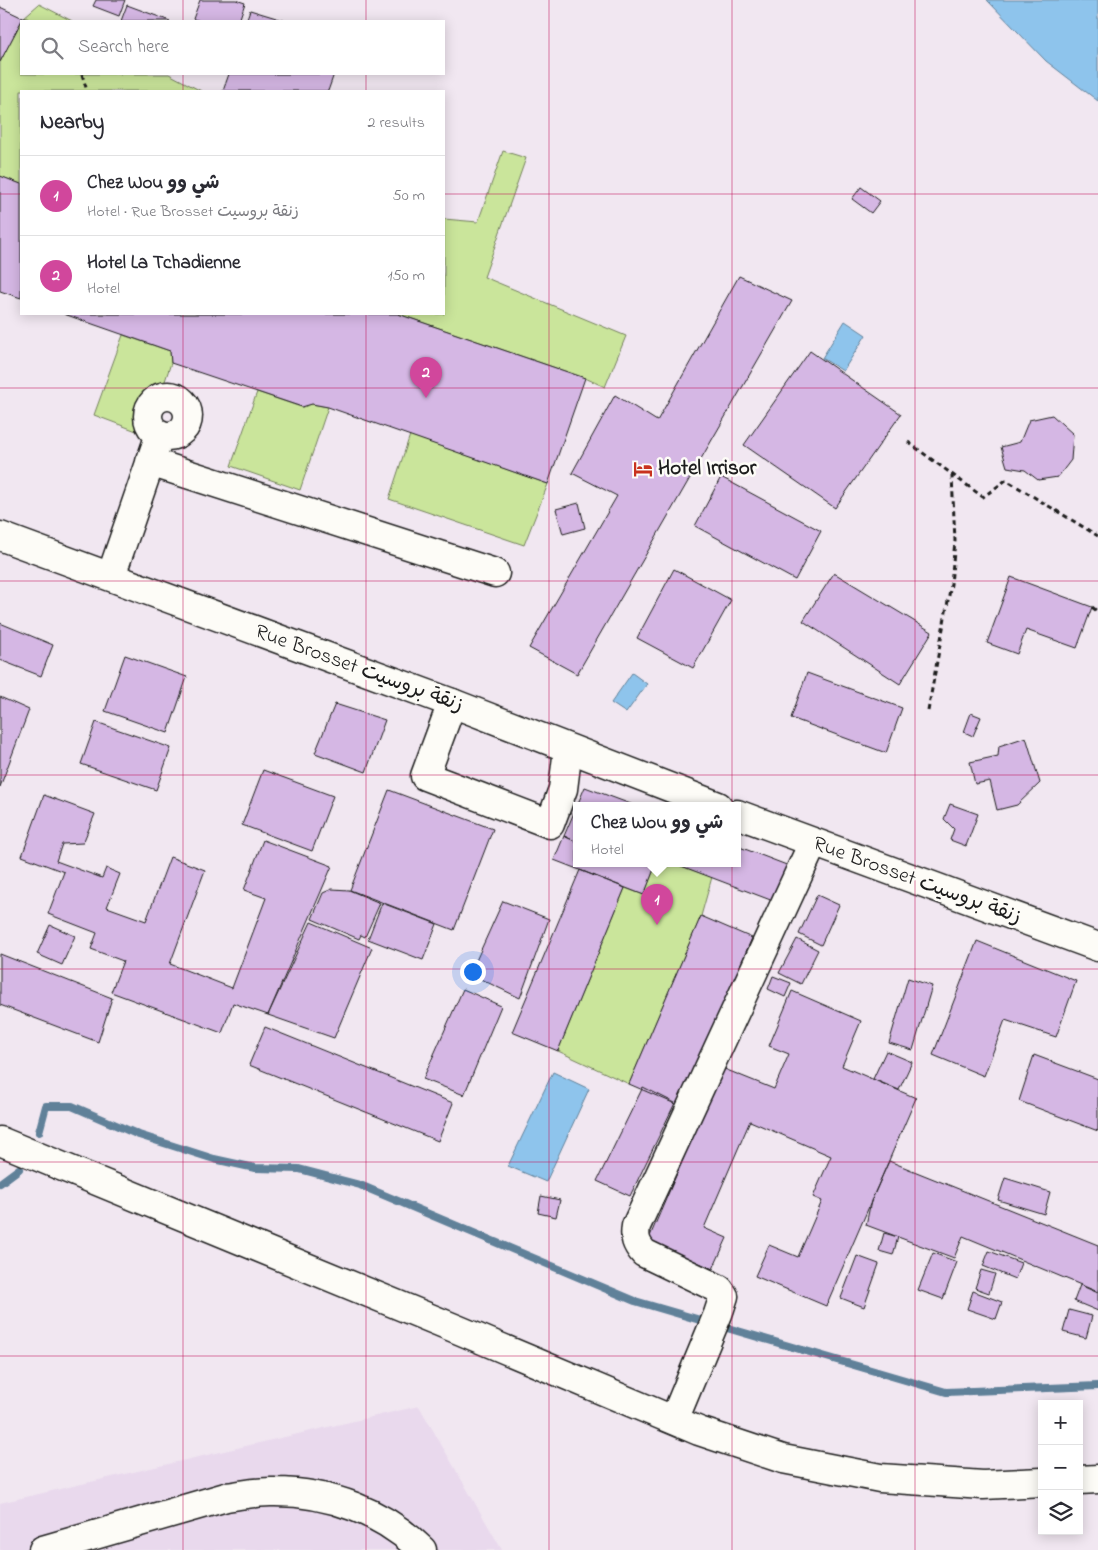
<!DOCTYPE html>
<meta charset="utf-8">
<style>
:root{--surface:#fff;--page:#f2f2f3;--text:#2b2b33;--muted:#7c7c81;--line:#e1e1e2;--accent:#c8321e}
body{margin:0;font-family:"Indie Flower","Playpen Sans Arabic",sans-serif;background:var(--page);color:var(--text)}
.controls{position:absolute;right:15px;bottom:15px;display:grid;overflow:hidden;border-radius:0px;box-shadow:0 2px 12px #0003}
.controls button{width:45px;height:45px;display:grid;place-items:center;padding:0;border:0;border-bottom:1px solid var(--line);background:var(--surface);color:var(--text);font:25px sans-serif}
.you{position:absolute;left:472px;top:971px;width:18px;height:18px;margin:-12px;border:4px solid #fff;border-radius:50%;background:#1a73e8;box-shadow:0 0 0 8px #1a73e833}
.badge{display:grid;place-items:center;width:32px;height:32px;border-radius:50%;background:var(--accent);color:#fff;font-size:16px;font-weight:700}
.pin{position:absolute;translate:-50% -41px;filter:drop-shadow(0 1px 2px #0008)}
.pin::after{content:'';position:absolute;top:26px;width:18px;height:15px;background:inherit;clip-path:polygon(0 0,100% 0,50% 100%)}
.popup{position:absolute;left:573px;top:802px;width:168px;height:65px;box-sizing:border-box;display:grid;place-content:center;border-radius:0px;background:var(--surface);filter:drop-shadow(0 1px 4px #0005);font-size:16px;white-space:nowrap;color:var(--muted)}
.popup b{font-size:19px;color:var(--text)}
.popup::after{content:'';position:absolute;left:50%;top:100%;margin-left:-10px;border:10px solid transparent;border-top-color:var(--surface)}
.list{margin:0;padding:0;list-style:none}
h2{display:flex;justify-content:space-between;align-items:center;height:65px;margin:0;padding:0 20px;font-size:21px}
h2 small{font-size:16px;font-weight:400;color:var(--muted)}
.list li{display:grid;grid-template-columns:32px 1fr auto;gap:15px;align-items:center;box-sizing:border-box;height:80px;padding:0 20px;border-top:1px solid var(--line)}
.list b{display:block;font-size:19px;white-space:nowrap}
.list p{margin:0;font-size:16px;white-space:nowrap;color:var(--muted)}
.list em{font-size:16px;font-style:normal;color:var(--muted)}
.icon{flex:none;width:28px;height:28px;fill:none;stroke:currentColor;stroke-width:2;stroke-linecap:round;stroke-linejoin:round}
.map{position:relative;flex:none;width:1098px;height:1550px;overflow:hidden}
.search{position:absolute;background:var(--surface);box-shadow:0 2px 12px #0003;left:20px;top:20px;width:425px;height:55px;display:flex;align-items:center;gap:12px;box-sizing:border-box;padding:0 18px;border-radius:0px;color:var(--muted);font-size:19px}
.panel{position:absolute;background:var(--surface);box-shadow:0 2px 12px #0003;left:20px;top:90px;width:425px;height:225px;border-radius:0px}
.map>svg:first-child{display:block}
.built{fill:#e9d9ed}
.green{fill:#cae59b;stroke:#73805c}
.water{fill:#8ec4ec;stroke:#608199}
.lines{fill:none;stroke-linecap:round;stroke-linejoin:round}
.stream{stroke:#608199;stroke-width:8}
.building{fill:#d5b7e4;stroke:#1c1c1c}
.minor-casing{stroke:#1c1c1c;stroke-width:31}
.major-casing{stroke:#1c1c1c;stroke-width:31}
.path{stroke:#1c1c1c;stroke-width:3;stroke-dasharray:5 4;stroke-linecap:butt}
.minor{stroke:#fdfcf7;stroke-width:28}
.major{stroke:#fdfcf7;stroke-width:28}
.grid{fill:none;stroke:#c2185b;stroke-width:1;stroke-opacity:0.55}
.labels{text-anchor:middle;dominant-baseline:central;stroke-width:5;stroke-linejoin:round;paint-order:stroke}
.poi-label{font-size:21px;font-weight:bold;fill:#1c1c1c;stroke:#fdfcf7;text-anchor:start}
.street-label{font-size:21px;fill:#1c1c1c;stroke:#fdfcf7}
</style>
<div class="map">
<svg width="1098" height="1550" viewBox="0 0 1098 1550">
<rect width="100%" height="100%" fill="#f1e7f1"/>
<filter id="ink" filterUnits="userSpaceOnUse"><feTurbulence type="fractalNoise" baseFrequency=".02" numOctaves="2"/><feDisplacementMap in="SourceGraphic" scale="10" xChannelSelector="R" yChannelSelector="G"/><feConvolveMatrix kernelMatrix="1 2 1 2 8 2 1 2 1" color-interpolation-filters="sRGB"/></filter>
<g filter="url(#ink)">
<path class="built" d="M419,1406l83,144h-502v-47z"/>
<path class="green" d="M39,4l33,17h-51v53h148l32,17h-180v93l-21,-8v-114l23,-44z
M503,151l23,7 -42,119 142,59 -21,51 -20,-9 -187,-64h46v-95l34,3z
M123,335l47,16 1,12 -24,72 -53,-20z
M257,392l44,15 11,-3 16,3 -28,83 -69,-24z
M410,435l138,49 -24,61 -135,-46z
M656,864h20l36,13 -11,39 -72,168 -71,-33 67,-163 19,7z"/>
<path class="water" d="M987,0h111v101l-52,-40z
M845,321l21,14 -23,36 -21,-13z
M632,673l15,11 -21,29 -15,-10z
M553,1072l36,17 -43,93 -38,-16z"/>
<g class="lines">
<path class="stream" d="M39,1132l7,-26h26l67,29 75,24 41,9 44,1 61,16 275,116 311,91 152,-6
M0,1183l19,-14"/>
</g>
<path class="building" d="M96,0h29l-6,16 -26,-10z
M200,0h36l9,3 -6,18h-38l-8,-2z
M127,5l43,16h-49z
M0,7l23,11 -23,44z
M250,10l36,11h-40z
M229,74h105l-6,17h-105z
M0,176l21,8v114l-21,-7z
M861,187l19,14 -9,12 -19,-14z
M739,276l53,25 -215,373 -48,-26 88,-152 -45,-23 43,-78 42,26z
M64,314h334l187,64 -37,106 -220,-77 -16,-3 -10,3 -131,-44 -1,-12z
M810,351l91,63 -66,94 -91,-63z
M1052,415l21,19 -2,26 -13,17 -20,3 -13,-10 -18,-3 -6,-20 19,-5 9,-22z
M721,477l100,54 -26,49 -100,-54z
M579,503l6,25 -22,6 -7,-25z
M674,569l57,31 -38,68 -56,-30z
M834,573l98,59 -32,52 -97,-63z
M1011,577l81,30 -15,41 -51,-18 -9,24 -30,-11z
M0,623l53,22 -12,31 -41,-16z
M125,655l62,22 -19,56 -63,-22z
M807,673l95,35 -16,45 -95,-35z
M0,697l29,13 -29,77z
M335,704l50,16 -19,52 -51,-19z
M971,713l10,4 -8,19 -9,-4z
M96,722l75,26 -15,42 -75,-26z
M1026,737l14,46 -23,22 -20,5 -7,-29 -15,3 -5,-22 28,-6 1,-10z
M263,770l70,26 -21,55 -70,-26z
M585,787l51,19h-59v36l-13,-6z
M389,790l104,39 -39,101 -104,-40z
M44,795l51,19 -12,29 -21,1 -6,17 46,17 4,-10 14,6 -13,33 39,14 24,-64 35,13 -35,94 62,24 34,-90 -22,-8 19,-50 69,26 -64,149 -35,-12 -11,30 -111,-41 12,-31 -32,-12 6,-16 -49,-19 16,-42 -42,-16z
M950,804l28,10 -12,32 -16,-6 4,-11 -10,-10z
M564,836l13,6v22h79l-12,31 -90,-35z
M737,846l60,23 -16,35 -105,-40h61z
M580,870l45,18 -67,163 -46,-19z
M332,889l17,1 31,13 -15,34 -4,-2 -2,4 -47,-20 11,-26z
M817,895l22,10 -18,40 -22,-11z
M503,901l46,18 -29,79 -50,-24z
M382,903l55,21 -14,36 -55,-21z
M701,916l51,22 -72,168 -51,-22z
M311,922l61,26 -38,90 -66,-23z
M50,925l25,11 -13,29 -25,-11z
M797,939l21,11 -17,34 -22,-11z
M977,941l99,40 -20,56 -51,-17 -21,56 -51,-21z
M0,954l112,44 -14,44 -98,-37z
M773,976l18,7 -6,14 -17,-8z
M908,978l24,8 -19,64 -24,-7z
M463,989l38,17 -37,89 -41,-16z
M792,991l69,30 -19,45 74,32 -90,208 -71,-30 14,-31 29,12 24,-56 -9,-4 18,-41 -81,-35 -46,107 23,10 -14,31 -65,-28 74,-173 52,21 15,-35 -20,-8z
M265,1027l188,76 -15,38 -189,-76z
M886,1051l26,11 -13,28 -26,-11z
M1034,1055l64,24v52l-79,-30z
M643,1087l32,16 -45,93 -33,-15z
M889,1161l209,84v47l-135,-56 -9,22 -88,-33 5,-24z
M1005,1178l45,14 -6,22 -46,-14z
M541,1196l19,4 -4,17 -18,-4z
M884,1233l14,4 -5,18 -14,-4z
M989,1251l32,12 -6,16 -32,-13z
M933,1253l24,9 -14,37 -25,-9z
M857,1256l22,8 -15,43 -23,-9z
M981,1270l14,4 -6,19 -14,-5z
M1080,1285l18,8v18l-24,-10z
M973,1291l29,11 -6,17 -29,-10z
M1069,1310l23,6 -6,22 -23,-6z"/>
<g class="lines">
<g class="minor-casing">
<path id="minor" d="M148 416a20 20 0 1 1 40 0a20 20 0 1 1-40 0Z
M150,462l345,111
M111,576l49,-142
M452,703l-27,73 125,48 13,-35 5,-40
M0,1141l459,189 240,101 84,28 97,19 103,7 59,-3
M674,1420l44,-106 6,-18 -5,-7 -75,-36c-8,-9 -10,-15 -8,-27l177,-383
M1079,1480l19,-1
M43,1550l183,-53c16,-2 33,-6 49,-5 55,0 108,20 147,58"/>
</g>
<g class="major-casing">
<path id="major" d="M0,536l452,167 266,103
M737,814l361,133"/>
</g>
<path class="path" d="M23,18l7,3
M82,74l5,17
M908,442l75,55 23,-17 92,56
M1092,607l6,5
M928,711l23,-127 4,-43 -3,-66"/>
<use href="#minor" class="minor"/>
<use href="#major" class="major"/>
</g>
</g>
<path class="grid" d="M183,0v21M366,0v21M549,0v1550M732,0v1550M915,0v1550M183,74v17M366,74v17M0,194h21M444,194h654M183,314v1236M366,314v1236M0,388h1098M0,581h1098M0,775h1098M0,969h1098M0,1162h1098M0,1356h1098"/>
<defs>
<g id="hotel-bare" transform="scale(1.5)"><path d="M-6-4.5h1.5V1H6V5H4.5V3h-9V5H-6ZM-4 0a1.8 1.8 0 1 1 3.6 0ZM.5 0V-2.5h3Q6-2.5 6 0Z" fill="#c8321e" stroke="#fdfcf7" stroke-width="2.5" paint-order="stroke"/></g>
</defs>
<g fill-rule="evenodd">
<use href="#hotel-bare" x="643" y="469"/>
</g>
<g class="labels">
<g class="poi-label">
<text x="658" y="469">Hotel Irrisor</text>
</g>
<g class="street-label">
<text transform="translate(359 669) rotate(20)">Rue Brosset زنقة بروسيت</text>
<text transform="translate(917 881) rotate(20)">Rue Brosset زنقة بروسيت</text>
</g>
</g>
</svg>
<div class="controls">
<button>+</button>
<button>−</button>
<button><svg class="icon" aria-label="layers" viewBox="0 0 24 24"><path d="M12 4l9 5-9 5-9-5zM3 14l9 5 9-5"/></svg></button>
</div>
<div class="you"></div>
<div class="pin badge" style="left:657px;top:925px;background:#d1479c">1</div>
<div class="popup"><b>Chez Wou شي وو</b>Hotel</div>
<div class="pin badge" style="left:426px;top:398px;background:#d1479c">2</div>
<div class="search"><svg class="icon" aria-label="search" viewBox="0 0 24 24"><circle cx="10" cy="10" r="6"/><path d="M15 15l6 6"/></svg>Search here</div>
<section class="panel">
<h2>Nearby<small>2 results</small></h2>
<ul class="list">
<li><span class="badge" style="background:#d1479c">1</span><div><b>Chez Wou شي وو</b><p>Hotel · Rue Brosset زنقة بروسيت</p></div><em>50 m</em></li>
<li><span class="badge" style="background:#d1479c">2</span><div><b>Hotel La Tchadienne</b><p>Hotel</p></div><em>150 m</em></li>
</ul>
</section>
</div>
